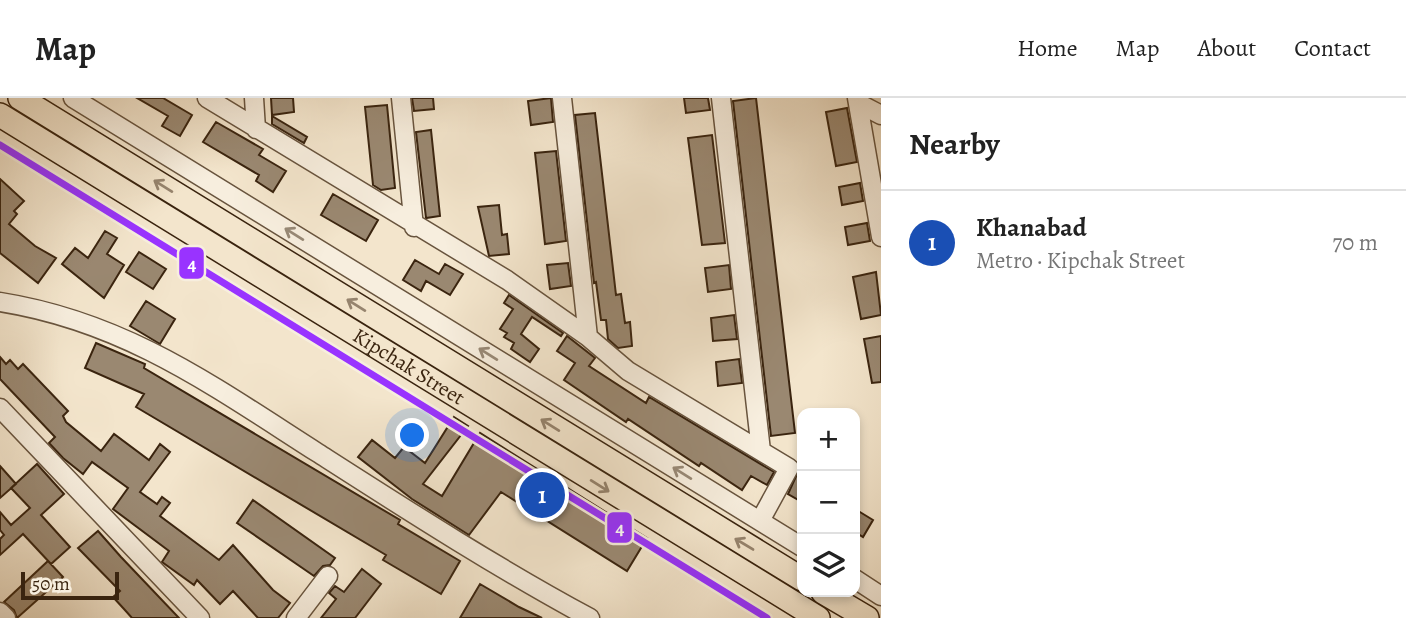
<!DOCTYPE html>
<meta charset="utf-8">
<style>
:root{--surface:#fff;--page:#f6f6f6;--text:#222;--muted:#767676;--line:#e0e0e0;--accent:#0f766e}
body{margin:0;font-family:Alegreya,serif;background:var(--page);color:var(--text)}
.controls{position:absolute;right:21px;bottom:21px;display:grid;overflow:hidden;border-radius:14px;box-shadow:0 4px 10px #0003}
.controls button{width:63px;height:63px;display:grid;place-items:center;padding:0;border:0;border-bottom:2px solid var(--line);background:var(--surface);color:var(--text);font:35px sans-serif}
.scale{position:absolute;left:21px;bottom:18px;width:98px;box-sizing:border-box;padding-left:7px;border:4px solid #3a240f;border-top:0;font-size:19px;line-height:24px;white-space:nowrap;color:#3a240f;-webkit-text-stroke:5px #f7eede;paint-order:stroke}
.you{position:absolute;left:413px;top:338px;width:24px;height:24px;margin:-18px;border:5px solid #fff;border-radius:50%;background:#1a73e8;box-shadow:0 0 0 10px #1a73e833}
.badge{display:grid;place-items:center;width:46px;height:46px;border-radius:50%;background:var(--accent);color:#fff;font-size:23px;font-weight:700}
.pin{position:absolute;translate:-50% -50%;border:4px solid #fff;box-shadow:0 2px 7px #0006}
.list{margin:0;padding:0;list-style:none}
h2{display:flex;justify-content:space-between;align-items:center;height:91px;margin:0;padding:0 28px;font-size:30px}
h2 small{font-size:23px;font-weight:400;color:var(--muted)}
.list li{display:grid;grid-template-columns:46px 1fr auto;gap:21px;align-items:center;box-sizing:border-box;height:105px;padding:0 28px;border-top:2px solid var(--line)}
.list b{display:block;font-size:26px;white-space:nowrap}
.list p{margin:0;font-size:23px;white-space:nowrap;color:var(--muted)}
.list em{font-size:23px;font-style:normal;color:var(--muted)}
.icon{flex:none;width:38px;height:38px;fill:none;stroke:currentColor;stroke-width:2;stroke-linecap:round;stroke-linejoin:round}
.map{position:relative;flex:none;width:881px;height:520px;overflow:hidden}
header{display:flex;align-items:center;gap:42px;box-sizing:border-box;height:98px;padding:0 35px;background:var(--surface);border-bottom:2px solid var(--line)}
header strong{font-size:33px}
nav{display:flex;gap:38px;margin-inline-start:auto;font-size:24px}
main{display:flex}
aside{flex:1;background:var(--surface)}
.map>svg:first-child{display:block}
.building{fill:#9a8871;stroke:#3a240f;stroke-width:2}
.lines{fill:none;stroke-linecap:round;stroke-linejoin:round}
.minor-casing{stroke:#68543e;stroke-width:21}
.major-casing{stroke:#3a240f;stroke-width:26}
.minor{stroke:#f7eede;stroke-width:18}
.major{stroke:#f3e5cc;stroke-width:23}
.metro-1-casing{stroke:#f7eede;stroke-width:12}
.metro-1{stroke:#93f;stroke-width:7}
.oneway{stroke:#96846e}
.oneway2{stroke:#988976}
.labels{text-anchor:middle;dominant-baseline:central;stroke-width:6;stroke-linejoin:round;paint-order:stroke}
.street-label{font-size:21px;fill:#3a240f;stroke:#f7eede}
.line-badge{stroke:#f7eede;stroke-width:2.5}
.badge-label{font-size:19px;text-anchor:middle;font-weight:bold;fill:#fff}
</style>
<header>
<strong>Map</strong>
<nav><a>Home</a><a>Map</a><a>About</a><a>Contact</a></nav>
</header>
<main>
<div class="map">
<svg width="881" height="520" viewBox="0 0 881 520">
<rect width="100%" height="100%" fill="#f3e5cc"/>
<filter id="stains"><feTurbulence type="fractalNoise" baseFrequency=".00286" numOctaves="4"/><feColorMatrix values="0 0 0 0 .2 0 0 0 0 .09 0 0 0 0 .02 0 0 0 .5 -.17"/></filter>
<radialGradient id="worn" r=".72"><stop offset=".6" stop-color="#630" stop-opacity="0"/><stop offset="1" stop-color="#630" stop-opacity=".3"/></radialGradient>
<path class="building" d="M137,0h26l29,17 -12,21 -18,-10 6,-10z
M271,0h22l1,14 -22,3z
M412,0h21l1,11 -20,2z
M551,0l2,24 -22,3 -3,-24z
M684,0h24l2,12 -24,3z
M756,0l39,335 -24,3 -38,-335z
M387,7l8,83 -14,2 -8,-5 -8,-78z
M847,10l10,54 -21,4 -10,-54z
M595,15l21,182 5,-1 4,29 5,-1 2,24 -14,2 -10,-9 -2,-19h-5l-5,-38 -2,1 -19,-168z
M272,18l35,21 -3,6 -32,-19z
M216,24l47,27 -4,6 27,16 -13,21 -17,-11 3,-6 -56,-33z
M431,32l9,86 -14,2 -10,-86z
M712,37l13,108 -23,2 -14,-107z
M556,53l10,90 -21,3 -10,-91z
M0,81l24,22 -10,10 3,3 -8,10 26,22 21,12 -18,25 -38,-30z
M860,85l3,18 -21,4 -3,-18z
M333,96l45,26 -12,21 -45,-26z
M499,107l3,30 5,-1 2,20 -20,2 -11,-49z
M867,125l3,18 -22,4 -3,-18z
M105,133l12,7 -10,16 17,11 -20,33 -42,-34 13,-16 13,10z
M139,154l27,17 -13,20 -27,-17z
M415,162l24,14 6,-10 18,10 -13,21 -24,-14 -5,10 -18,-11z
M568,165l3,23 -21,3 -3,-24z
M729,167l2,24 -23,3 -3,-24z
M876,174l5,43 -20,4 -8,-42z
M509,197l54,38 -2,3 -29,-19 -11,17 18,15 -9,13 -19,-13 3,-6 -10,-6 3,-4 -7,-4 13,-20 -9,-6z
M146,203l29,18 -15,25 -30,-18z
M734,217l3,24 -24,2 -2,-23z
M567,238l28,22 -6,8 57,37 3,-6 125,75 -7,13 -16,-9 -9,14 -41,-27 -2,3 -71,-47 -2,3 -62,-42 11,-17 -18,-12z
M881,238v46l-9,1 -8,-44z
M96,245l49,21 -1,4 256,152 -2,4 62,37 -19,33 -58,-34 3,-5 -250,-148 8,-13 -59,-26z
M0,259l6,7 4,-4 8,9 5,-5 45,47 -5,5 3,6 35,29 13,-17 35,26 11,-16 10,8 -30,40 17,12 5,-7 8,6 -10,13 59,44 14,-15 40,45 17,13 -12,15h-20l-25,-27 -13,13 -23,-24 -3,5 -32,-23 7,-11 -56,-42 15,-21 -36,-26 -9,12 -20,-16 -14,-15 6,-6 -55,-58z
M739,261l3,24 -24,3 -2,-24z
M454,319l14,9 -45,58 19,12 38,-63 167,105 -20,33 -126,-79 -32,43 -57,-36 -54,-42 14,-17 23,18 9,-11 21,16z
M802,365v39l-14,-8z
M37,366l27,30 -23,21 29,32 -19,17 -28,-30 -23,21v-16l4,-4 -4,-5v-18l11,13 19,-17 -19,-20z
M0,368l16,18 -16,14z
M253,402l82,58 -5,7 -7,1 -9,10 -77,-53z
M855,411l18,11 -10,17 -8,-5z
M98,433l23,26 58,61h-47l-8,-9 -11,-12 7,-6 -42,-43z
M48,463l15,16 -46,41 -3,-8 -10,-8z
M362,471l19,15 -26,34h-34l15,-19 -7,-6 6,-7 9,6z
M480,486l39,23 23,11h-82z"/>
<g class="lines">
<g class="minor-casing">
<path id="minor" d="M73,0l729,449
M207,0l300,182 81,57 40,34 161,97 -29,53
M254,0l2,31
M401,0l13,129
M562,0l26,239
M721,0l40,353
M857,0l24,139
M858,5l23,12
M0,204c126,20 213,84 318,151 89,57 179,115 272,165
M0,310l200,210
M855,481l26,17
M0,514l6,6
M296,520l32,-42"/>
</g>
<g class="major-casing">
<g id="major">
<path d="M20,0l782,481"/>
<path id="s1" d="M0,17l818,503"/>
<path d="M823,494l44,26"/>
</g>
</g>
<use href="#minor" class="minor"/>
<use href="#major" class="major"/>
<g class="metro-1-casing">
<path id="metro-1" d="M0,47l767,473"/>
</g>
<use href="#metro-1" class="metro-1"/>
</g>
<defs><path id="oneway-shaft" d="M-6 0H5M1.5-3L5.5 0L1.5 3" fill="none" stroke-width="1.6" stroke-linecap="round" stroke-linejoin="round" transform="scale(1.75)"/></defs>
<g class="oneway">
<use href="#oneway-shaft" transform="translate(163 88) rotate(-148)"/>
<use href="#oneway-shaft" transform="translate(356 207) rotate(-148)"/>
<use href="#oneway-shaft" transform="translate(550 327) rotate(-148)"/>
<use href="#oneway-shaft" transform="translate(600 388) rotate(32)"/>
<use href="#oneway-shaft" transform="translate(744 446) rotate(-149)"/>
</g>
<g class="oneway2">
<use href="#oneway-shaft" transform="translate(294 136) rotate(-148)"/>
<use href="#oneway-shaft" transform="translate(488 256) rotate(-148)"/>
<use href="#oneway-shaft" transform="translate(682 375) rotate(-148)"/>
</g>
<g class="labels">
<g class="street-label">
<text stroke="none"><textPath href="#s1" startOffset="480">Kipchak Street</textPath></text>
</g>
</g>
<g class="line-badge">
<rect x="178" y="148" width="27" height="34" rx="7" fill="#93f"/>
<rect x="606" y="413" width="27" height="33" rx="7" fill="#93f"/>
</g>
<g class="badge-label">
<text x="192" y="172">4</text>
<text x="620" y="436">4</text>
</g>
<rect width="100%" height="100%" filter="url(#stains)"/>
<rect width="100%" height="100%" fill="url(#worn)"/>
</svg>
<div class="controls">
<button>+</button>
<button>−</button>
<button><svg class="icon" aria-label="layers" viewBox="0 0 24 24"><path d="M12 4l9 5-9 5-9-5zM3 14l9 5 9-5"/></svg></button>
</div>
<div class="scale">50 m</div>
<div class="you"></div>
<div class="pin badge" style="left:542px;top:397px;background:#1a4fb4">1</div>
</div>
<aside>
<h2>Nearby<small></small></h2>
<ul class="list">
<li><span class="badge" style="background:#1a4fb4">1</span><div><b>Khanabad</b><p>Metro · Kipchak Street</p></div><em>70 m</em></li>
</ul>
</aside>
</main>
